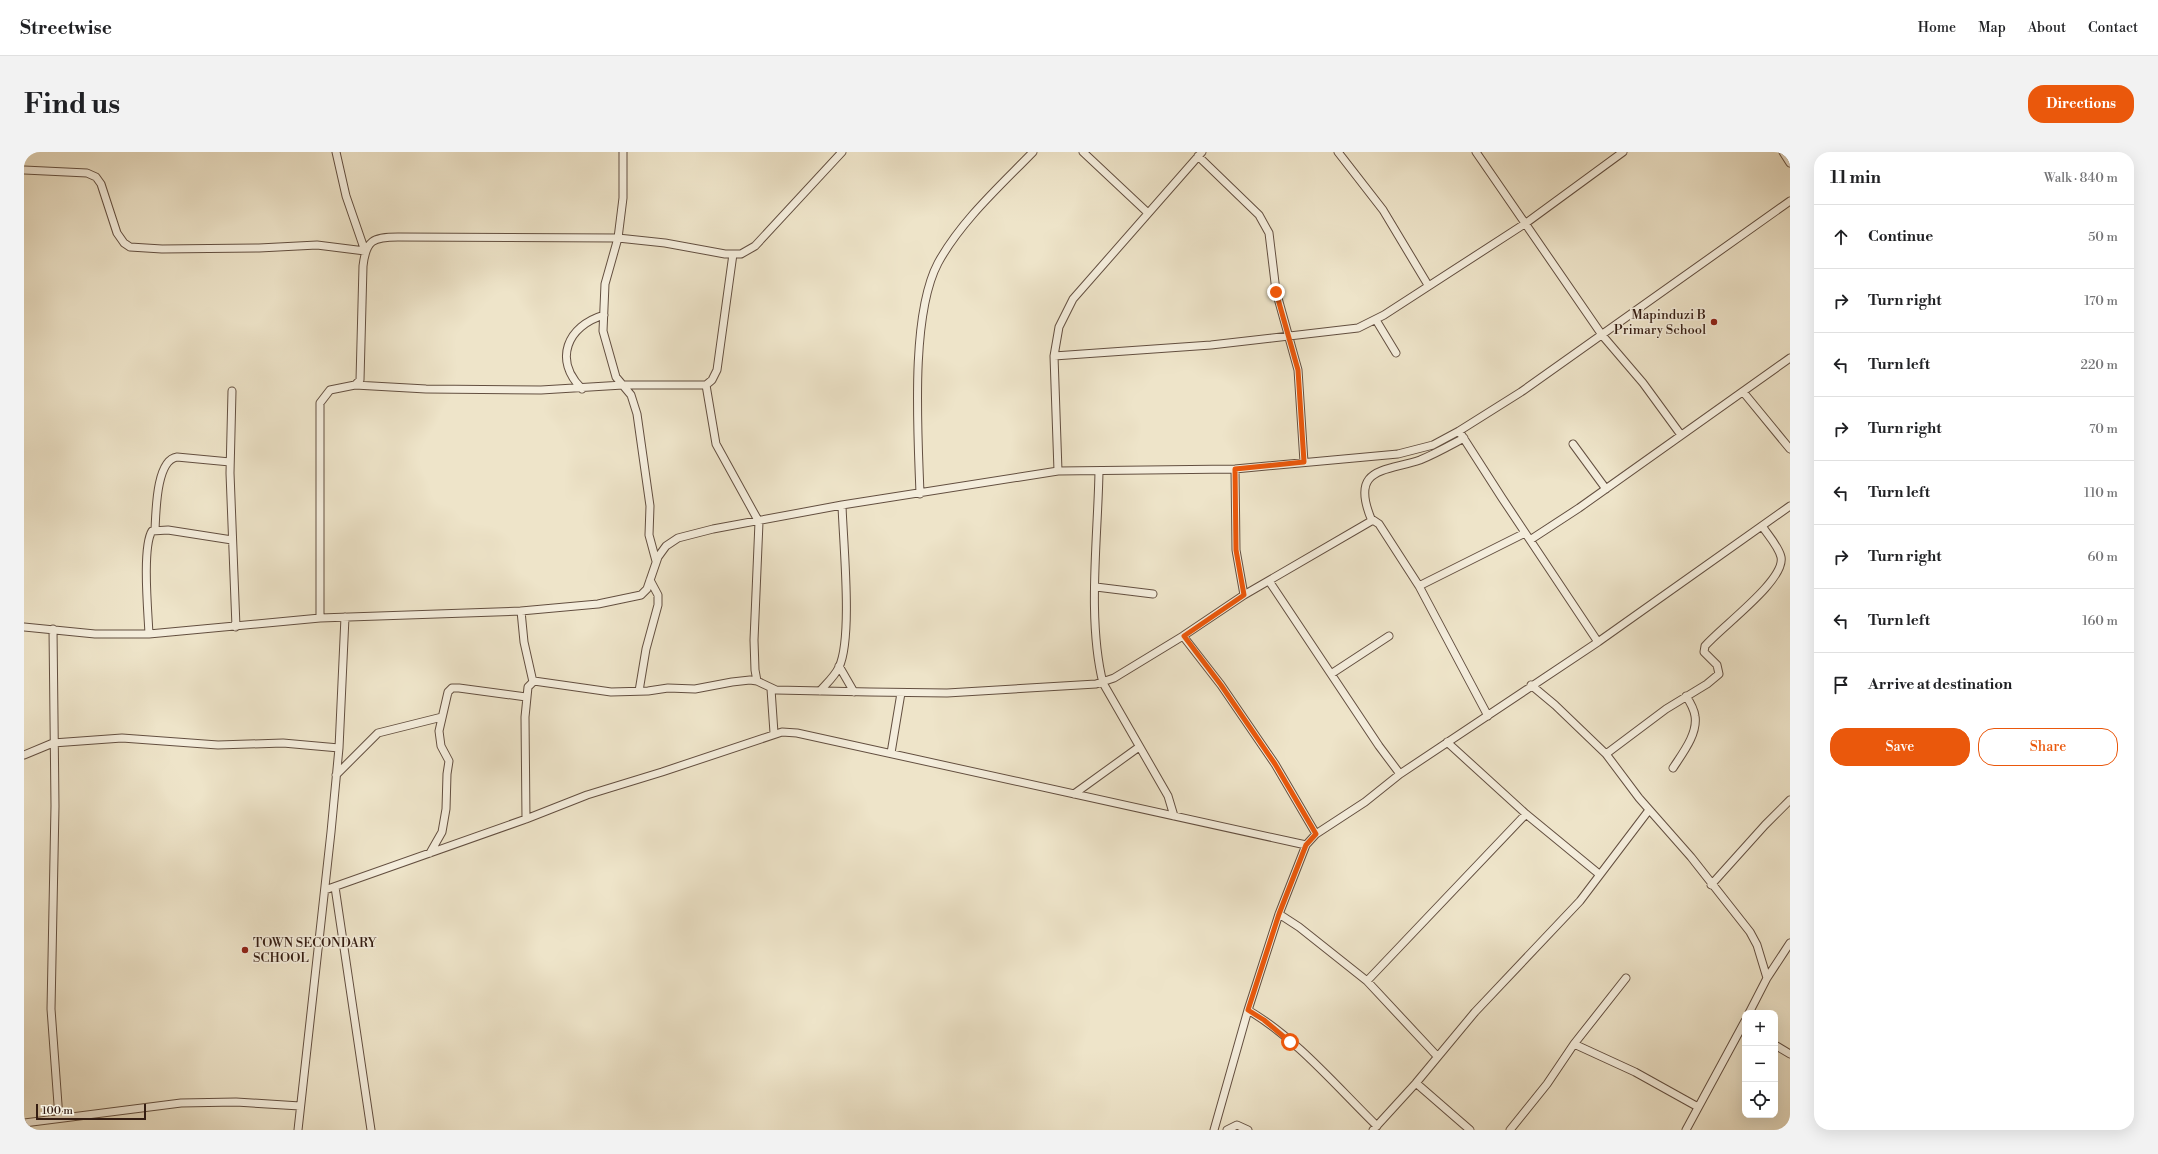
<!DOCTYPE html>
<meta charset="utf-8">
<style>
:root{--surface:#fff;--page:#f2f2f2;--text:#202124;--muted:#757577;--line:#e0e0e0;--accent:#ea580c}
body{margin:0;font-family:"Libre Bodoni",serif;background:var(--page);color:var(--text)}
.controls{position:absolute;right:12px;bottom:12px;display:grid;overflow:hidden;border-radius:8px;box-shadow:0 4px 16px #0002}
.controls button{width:36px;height:36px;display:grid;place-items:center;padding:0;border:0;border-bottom:1px solid var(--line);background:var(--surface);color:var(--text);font:20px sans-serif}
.scale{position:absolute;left:12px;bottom:10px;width:110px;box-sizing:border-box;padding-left:4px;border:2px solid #351d12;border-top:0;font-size:11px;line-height:14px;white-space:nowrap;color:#351d12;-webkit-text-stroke:3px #f4eddc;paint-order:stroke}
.stop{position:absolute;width:12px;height:12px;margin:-9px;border:3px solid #ea580c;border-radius:50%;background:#fff}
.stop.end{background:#ea580c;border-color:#fff;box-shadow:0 1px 4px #0008}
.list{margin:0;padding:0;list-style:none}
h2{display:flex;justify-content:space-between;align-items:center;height:52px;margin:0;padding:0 16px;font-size:17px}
h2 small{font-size:13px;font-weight:400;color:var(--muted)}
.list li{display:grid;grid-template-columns:26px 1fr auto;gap:12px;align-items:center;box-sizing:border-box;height:64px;padding:0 16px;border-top:1px solid var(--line)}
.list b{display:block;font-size:15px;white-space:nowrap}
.list em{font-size:13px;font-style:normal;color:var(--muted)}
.actions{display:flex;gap:8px;padding:12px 16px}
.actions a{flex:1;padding:9px 0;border:1px solid var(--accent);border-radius:16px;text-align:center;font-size:14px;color:var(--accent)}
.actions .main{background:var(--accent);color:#fff}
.icon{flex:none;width:22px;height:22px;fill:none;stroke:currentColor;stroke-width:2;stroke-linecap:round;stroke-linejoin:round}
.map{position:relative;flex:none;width:1766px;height:978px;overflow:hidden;border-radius:16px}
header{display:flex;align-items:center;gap:24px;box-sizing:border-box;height:56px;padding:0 20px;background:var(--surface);border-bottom:1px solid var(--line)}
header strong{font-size:19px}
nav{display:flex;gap:22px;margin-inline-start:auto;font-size:14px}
.intro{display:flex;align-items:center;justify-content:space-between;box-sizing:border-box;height:96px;padding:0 24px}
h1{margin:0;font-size:28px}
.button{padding:10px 18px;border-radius:16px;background:var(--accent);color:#fff;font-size:14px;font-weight:700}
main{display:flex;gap:24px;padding:0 24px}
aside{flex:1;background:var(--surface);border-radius:16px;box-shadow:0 4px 16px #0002}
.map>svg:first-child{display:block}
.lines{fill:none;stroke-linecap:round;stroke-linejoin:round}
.minor-casing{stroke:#634f40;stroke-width:9}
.minor{stroke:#f4eddc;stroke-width:7}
.route{stroke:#ea580c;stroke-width:5}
.poi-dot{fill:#8f2418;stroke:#f4eddc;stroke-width:1.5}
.labels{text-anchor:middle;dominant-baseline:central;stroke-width:3;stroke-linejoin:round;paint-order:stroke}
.poi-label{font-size:13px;fill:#351d12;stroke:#f4eddc;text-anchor:end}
</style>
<header>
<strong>Streetwise</strong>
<nav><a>Home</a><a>Map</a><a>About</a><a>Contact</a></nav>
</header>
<div class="intro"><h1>Find us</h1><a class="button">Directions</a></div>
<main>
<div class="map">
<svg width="1766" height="978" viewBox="0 0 1766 978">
<rect width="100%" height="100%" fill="#eee4c9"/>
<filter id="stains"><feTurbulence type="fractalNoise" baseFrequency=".005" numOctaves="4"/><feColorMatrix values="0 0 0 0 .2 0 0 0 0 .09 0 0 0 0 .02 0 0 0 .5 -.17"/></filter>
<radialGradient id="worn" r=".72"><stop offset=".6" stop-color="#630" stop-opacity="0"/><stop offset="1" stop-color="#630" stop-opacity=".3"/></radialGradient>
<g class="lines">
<g class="minor-casing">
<path id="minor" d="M599,0v46l-5,40 -13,46 -2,47 13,46 15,18 6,19 13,92 -1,29 7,26
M1059,0l65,61
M1314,0l45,58 45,75
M1452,0l126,183 41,48 38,52
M1759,0l7,11
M1174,4l61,59 10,18 7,58 22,79 6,92
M0,18l63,3 9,4 5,7 16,49 7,10 6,4 32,2 97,-1 58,-3 48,6 -19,-55 -10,-44
M1352,168l20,33
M1030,204l157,-11 147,-17 26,-13 142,-92 97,-71
M331,233l71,4 115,1 82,-5h83l6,-5 5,-10 16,-116
M682,233l10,59 43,78 -5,118 1,30 2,11
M558,237c-29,-29 -15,-63 22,-74
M208,239l-2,82 6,154
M1720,241l46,56
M1435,279l43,67 96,144
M1549,292l33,45
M1211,317l1,81 8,45
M1034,319l-4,-115 5,-29 14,-28 129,-147
M1075,319c-1,66 -12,148 4,212l65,113 6,20
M896,342c-2,-61 -10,-178 18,-231 23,-42 62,-77 95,-111
M1348,369c-23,-54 12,-49 48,-61 15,-6 29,-14 44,-22
M131,378c1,-18 1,-70 22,-73l53,5
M1506,388l49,-32 211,-150
M1245,429l110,165 21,28
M1395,434l106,-53
M1072,435l57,7
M497,459l3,31 9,40
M296,466v-215l10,-13 25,-5 5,-5 3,-114c3,-26 10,-29 35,-29l220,1 47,5 60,11h16l14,-8 87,-94
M0,475l71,7h54l171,-16 201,-7 77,-7 43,-9 6,-6 11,-32 8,-11 12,-8 35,-9 129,-24 216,-34 177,-2 163,-15 35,-9 26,-14 62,-39 269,-191
M29,477l2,177 -4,203 8,109
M125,482c-1,-22 -7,-87 3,-103l16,-1 64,10
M1159,484l38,49 54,79 41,70
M815,514l15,26
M1307,522l58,-38
M1507,533l24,20 51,49 33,44 52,59 59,75 7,13 10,33
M747,537l3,44
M615,539l7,-42 12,-44v-10l-8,-15
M796,539c7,-8 15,-15 19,-24 14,-29 4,-126 3,-162
M1423,590l79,72 73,60
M867,601l10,-60
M1582,602l60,-45 41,-25 12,-10 -2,-9 -13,-13 1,-6c16,-19 81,-66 76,-89 -2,-10 -13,-22 -19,-31
M0,603l29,-12 69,-5 96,7 65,-2 56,5
M1649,616c9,-14 25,-34 22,-52 -1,-7 -5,-14 -9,-20
M312,623l42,-42 64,-16
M1050,642l65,-47
M502,667l-1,-102 3,-30 6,-6 77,11 37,-1 20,-3 27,1 37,-7 18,-2 7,1 19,9 94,2 77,1 149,-9 18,-6 69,-42 61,-41 129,-75 6,4 40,62 69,130
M406,701l12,-21 4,-23 1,-35 2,-13 -8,-15 -2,-15 9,-39 4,-4h7l67,9
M1687,733l54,-60 25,-25
M311,735l36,243
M301,738l201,-71 61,-24 75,-23 120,-40 15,1 509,112
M1255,762l20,13 68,54 70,75
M1343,829l159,-167
M1224,858c49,29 88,76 129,116
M1725,861l18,-35 23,-35
M1550,892l61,28 63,35
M1751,893l15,9
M1392,931l54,47
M0,971l157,-20 55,-1 64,4
M274,978l33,-298 8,-84 6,-131
M1190,978l34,-120 31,-96 27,-69 10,-11 49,-32 35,-28 198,-132 192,-136
M1203,978l10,-5 11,5
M1349,978l43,-47 59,-71 105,-111 69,-91
M1486,978l37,-46 27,-40 52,-66
M1662,978l59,-109"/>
</g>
<use href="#minor" class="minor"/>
</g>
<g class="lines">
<path class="route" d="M1252,140l22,78 6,92 -69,7 1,81 8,45 -60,41 37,49 54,79 41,70 -10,11 -27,69 -31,96 16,10 26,22"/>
</g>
<g class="poi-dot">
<circle cx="1690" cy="170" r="4"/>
<circle cx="221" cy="798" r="4"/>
</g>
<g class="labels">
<g class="poi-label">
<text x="1682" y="163">Mapinduzi B<tspan x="1682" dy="15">Primary School</tspan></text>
<text x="229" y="791" text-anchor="start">TOWN SECONDARY<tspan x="229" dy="15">SCHOOL</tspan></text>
</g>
</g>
<rect width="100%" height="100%" filter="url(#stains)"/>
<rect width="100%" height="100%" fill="url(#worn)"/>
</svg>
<div class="controls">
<button>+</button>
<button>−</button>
<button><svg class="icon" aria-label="locate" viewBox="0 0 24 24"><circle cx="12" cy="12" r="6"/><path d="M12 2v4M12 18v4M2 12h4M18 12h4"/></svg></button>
</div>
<div class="scale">100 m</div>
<div class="stop" style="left:1266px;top:890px"></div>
<div class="stop end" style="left:1252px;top:140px"></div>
</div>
<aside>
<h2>11 min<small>Walk · 840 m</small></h2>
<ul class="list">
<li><svg class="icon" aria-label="ahead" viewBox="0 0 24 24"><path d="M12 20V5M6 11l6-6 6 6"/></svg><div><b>Continue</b></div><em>50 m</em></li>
<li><svg class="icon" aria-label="right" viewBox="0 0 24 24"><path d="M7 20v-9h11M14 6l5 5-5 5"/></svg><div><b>Turn right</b></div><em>170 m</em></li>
<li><svg class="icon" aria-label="left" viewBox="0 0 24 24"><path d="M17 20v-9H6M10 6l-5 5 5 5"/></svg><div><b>Turn left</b></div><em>220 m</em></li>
<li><svg class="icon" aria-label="right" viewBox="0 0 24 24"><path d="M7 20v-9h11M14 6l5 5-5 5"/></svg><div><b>Turn right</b></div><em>70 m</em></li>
<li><svg class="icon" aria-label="left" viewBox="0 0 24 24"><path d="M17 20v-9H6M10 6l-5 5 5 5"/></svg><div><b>Turn left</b></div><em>110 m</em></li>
<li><svg class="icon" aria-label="right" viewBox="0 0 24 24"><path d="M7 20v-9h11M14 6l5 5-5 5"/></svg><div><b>Turn right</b></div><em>60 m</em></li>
<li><svg class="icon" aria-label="left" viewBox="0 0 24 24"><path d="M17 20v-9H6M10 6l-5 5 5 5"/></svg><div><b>Turn left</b></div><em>160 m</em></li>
<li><svg class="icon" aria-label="arrive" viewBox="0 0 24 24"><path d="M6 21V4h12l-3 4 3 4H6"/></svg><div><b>Arrive at destination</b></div></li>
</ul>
<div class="actions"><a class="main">Save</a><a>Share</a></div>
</aside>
</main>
